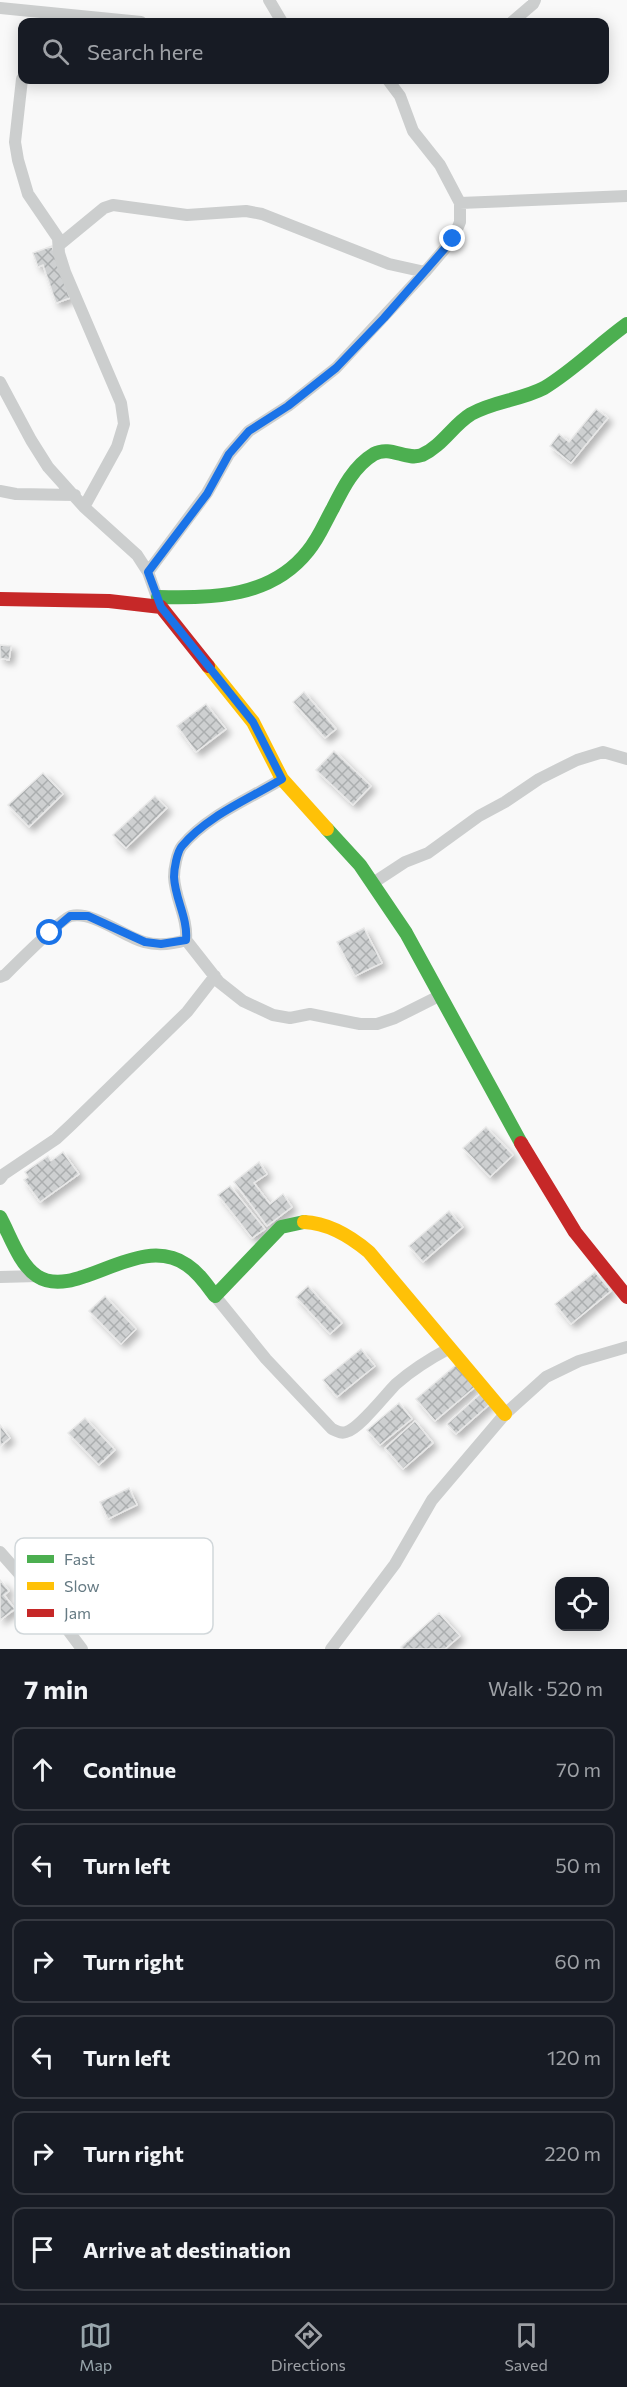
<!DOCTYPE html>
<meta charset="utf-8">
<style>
:root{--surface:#171b24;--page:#242831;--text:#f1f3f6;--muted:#9ea1a6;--line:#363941;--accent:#99a6ac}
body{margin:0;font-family:Commissioner,sans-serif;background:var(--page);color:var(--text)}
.controls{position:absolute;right:18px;bottom:18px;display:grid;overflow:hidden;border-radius:12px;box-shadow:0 3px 15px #0003}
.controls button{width:54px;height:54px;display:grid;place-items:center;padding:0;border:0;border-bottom:2px solid var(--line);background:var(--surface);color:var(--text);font:30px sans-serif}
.stop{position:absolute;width:18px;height:18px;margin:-14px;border:4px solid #1a73e8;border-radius:50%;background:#fff}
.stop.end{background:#1a73e8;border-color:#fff;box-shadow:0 2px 6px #0008}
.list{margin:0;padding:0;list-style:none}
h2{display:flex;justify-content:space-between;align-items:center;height:78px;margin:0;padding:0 24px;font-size:26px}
h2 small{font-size:20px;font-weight:400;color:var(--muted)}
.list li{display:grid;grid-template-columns:39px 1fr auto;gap:18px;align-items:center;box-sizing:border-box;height:84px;margin:0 12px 12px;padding:0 12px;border:2px solid var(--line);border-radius:12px}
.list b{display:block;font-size:22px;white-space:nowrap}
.list em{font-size:20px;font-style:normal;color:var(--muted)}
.icon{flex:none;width:33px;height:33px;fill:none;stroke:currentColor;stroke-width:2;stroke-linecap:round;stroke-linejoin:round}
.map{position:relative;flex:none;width:627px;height:1649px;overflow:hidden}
.search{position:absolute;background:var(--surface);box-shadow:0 3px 15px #0003;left:18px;right:18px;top:18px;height:66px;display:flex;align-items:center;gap:15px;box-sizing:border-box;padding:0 21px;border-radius:12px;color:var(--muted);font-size:22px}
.sheet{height:654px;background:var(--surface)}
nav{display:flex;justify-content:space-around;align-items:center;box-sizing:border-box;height:84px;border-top:2px solid var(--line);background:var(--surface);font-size:16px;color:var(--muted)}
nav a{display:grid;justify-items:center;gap:3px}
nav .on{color:var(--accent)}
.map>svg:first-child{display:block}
.building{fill:url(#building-cross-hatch);stroke:#e8e8e8;stroke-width:1.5;filter:url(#shadow)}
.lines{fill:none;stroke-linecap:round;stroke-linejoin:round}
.street{stroke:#cccece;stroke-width:12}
.fast{stroke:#4caf50;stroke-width:14}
.slow{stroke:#ffc107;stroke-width:14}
.jam{stroke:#c62828;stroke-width:14}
.route{stroke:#1a73e8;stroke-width:8}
.key{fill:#fff;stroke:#d1d7da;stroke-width:1.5}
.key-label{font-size:16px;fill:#657a83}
</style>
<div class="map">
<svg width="627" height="1649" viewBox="0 0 627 1649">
<defs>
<pattern id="building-cross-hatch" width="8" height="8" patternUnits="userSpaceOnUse" patternTransform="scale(1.5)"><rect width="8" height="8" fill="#ced0d1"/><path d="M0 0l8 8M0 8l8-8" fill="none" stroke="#abaeaf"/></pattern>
<filter id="shadow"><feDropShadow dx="4.5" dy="4.5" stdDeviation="3" flood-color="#0004"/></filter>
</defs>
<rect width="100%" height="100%" fill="#f9f9f9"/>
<path class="building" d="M52,246l18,52 -14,5 -13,-38 -5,2 -5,-14z
M596,409l12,9 -37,45 -21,-17 9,-12 10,8z
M0,645l11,1 -2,14 -9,-2z
M304,692l32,37 -11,9 -32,-36z
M206,704l20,25 -30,23 -19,-26z
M334,751l37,35 -18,19 -37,-35z
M43,773l20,21 -34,33 -21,-22z
M155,796l12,12 -41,40 -13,-13z
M364,928l18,35 -27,13 -18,-34z
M486,1127l27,28 -23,22 -27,-29z
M63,1152l16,22 -39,28 -16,-22 4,-3 -3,-5 23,-16 3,5z
M259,1162l8,12 -13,9 16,21 13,-10 9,13 -25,19 -33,-44z
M230,1186l35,43 -13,9 -34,-43z
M449,1211l14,16 -40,35 -14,-16z
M595,1272l16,19 -40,33 -16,-20z
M308,1286l34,37 -12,11 -34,-37z
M105,1296l31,33 -15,15 -32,-33z
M361,1349l14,17 -38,31 -14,-17z
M456,1365l19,22 -40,34 -19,-22z
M481,1393l9,11 -34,30 -9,-10z
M399,1403l13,16 -32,26 -13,-15z
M85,1418l30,32 -16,15 -31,-32z
M415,1421l18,22 -30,26 -18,-21z
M0,1425l10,13 -10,8z
M129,1488l8,17 -29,14 -8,-17z
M0,1580l9,11 -5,4 11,14 -15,11z
M439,1613l21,23 -15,13h-42l-2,-2z"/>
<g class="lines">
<path class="street" d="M269,0l13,22
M0,8l141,14
M512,22l21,-18 2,-4
M22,79l-7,63 3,18 10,34 30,44 1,15 6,19 56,131 3,21 -7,23 -33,60
M388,80l12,16 13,35 27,34 20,38 167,-7
M59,245l45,-37 9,-3 74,10 59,-4 16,3 127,50 36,8
M0,382l31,58 17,27 36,40 53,48 11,17 11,31
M0,491l16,3 59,1
M148,572l59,-79 22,-39 20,-23 39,-25 48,-38 89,-96 28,-33 7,-17v-19
M373,883l32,-21 23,-9 51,-37 26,-14 34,-23 38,-19 26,-8 24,7
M186,940l33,42 24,19 30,14 17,3 20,-4 50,10h17l18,-6 44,-22
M0,977l5,-2c10,-10 57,-57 66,-59 22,-5 52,20 73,26 14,4 29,2 42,-2 2,-22 -11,-41 -12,-63 0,-8 3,-25 8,-31 25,-30 67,-47 100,-67
M0,1179l4,-5 52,-35 15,-14 116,-113 28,-36
M0,1277l38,-1
M215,1296l51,63 66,70c5,2 9,5 14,3 13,-3 39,-37 50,-48 17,-15 35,-26 54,-36
M0,1552l61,69 21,28
M331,1649l64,-85 37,-64 73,-86 41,-37 33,-16 48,-14"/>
<path class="fast" d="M158,597c55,1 113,1 150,-46 11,-13 17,-29 25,-43 10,-20 21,-42 41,-54 17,-9 32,7 48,1 20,-9 31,-30 49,-41 23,-13 50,-14 73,-26 30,-18 55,-44 83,-64
M327,829l33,36 46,68 115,210
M0,1217c10,18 19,47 37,59 39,26 101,-45 150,-11 12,8 20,20 28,31l66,-69 23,-5"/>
<path class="slow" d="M208,666l45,56 29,57 45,50
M304,1222c25,1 46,14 65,30l136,162"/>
<path class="jam" d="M0,599l109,2 52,6 47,59
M521,1143l54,89 52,65"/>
</g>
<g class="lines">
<path class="route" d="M50,933l20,-17h18l57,26 16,2 25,-4c2,-22 -11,-41 -12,-63 0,-8 3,-25 8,-31 25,-30 67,-47 100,-67l-29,-57 -92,-115 -13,-35 59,-78 22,-40 20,-23 39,-25 48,-38 48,-50 69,-79"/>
</g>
<rect x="15" y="1538" width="198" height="96" rx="9" class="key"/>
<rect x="27" y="1555" width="27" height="8" fill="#4caf50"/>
<rect x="27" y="1582" width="27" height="8" fill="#ffc107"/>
<rect x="27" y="1609" width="27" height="8" fill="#c62828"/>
<g class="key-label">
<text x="64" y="1565">Fast</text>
<text x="64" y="1592">Slow</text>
<text x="64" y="1619">Jam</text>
</g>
</svg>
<div class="controls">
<button><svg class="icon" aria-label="locate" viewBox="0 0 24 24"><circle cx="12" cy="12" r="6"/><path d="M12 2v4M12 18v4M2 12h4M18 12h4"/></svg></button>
</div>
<div class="stop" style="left:50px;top:933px"></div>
<div class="stop end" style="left:453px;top:239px"></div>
<div class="search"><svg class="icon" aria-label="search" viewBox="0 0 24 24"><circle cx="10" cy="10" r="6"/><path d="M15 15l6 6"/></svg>Search here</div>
</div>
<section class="sheet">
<h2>7 min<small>Walk · 520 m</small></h2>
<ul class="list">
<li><svg class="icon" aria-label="ahead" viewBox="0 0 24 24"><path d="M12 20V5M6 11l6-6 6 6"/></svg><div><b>Continue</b></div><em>70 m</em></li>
<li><svg class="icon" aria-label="left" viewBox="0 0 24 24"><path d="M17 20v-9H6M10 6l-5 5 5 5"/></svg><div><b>Turn left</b></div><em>50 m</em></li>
<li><svg class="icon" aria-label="right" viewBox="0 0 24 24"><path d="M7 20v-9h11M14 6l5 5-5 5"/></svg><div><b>Turn right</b></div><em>60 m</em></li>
<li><svg class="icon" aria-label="left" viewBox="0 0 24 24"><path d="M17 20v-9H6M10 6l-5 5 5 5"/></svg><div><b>Turn left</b></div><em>120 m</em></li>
<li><svg class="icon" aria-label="right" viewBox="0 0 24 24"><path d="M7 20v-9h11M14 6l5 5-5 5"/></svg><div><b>Turn right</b></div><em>220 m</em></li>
<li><svg class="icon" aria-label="arrive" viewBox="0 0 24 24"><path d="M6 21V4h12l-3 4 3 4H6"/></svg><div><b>Arrive at destination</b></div></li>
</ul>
</section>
<nav>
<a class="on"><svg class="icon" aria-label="map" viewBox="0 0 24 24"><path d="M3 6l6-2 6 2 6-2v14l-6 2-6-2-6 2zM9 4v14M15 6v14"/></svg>Map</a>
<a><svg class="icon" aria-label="directions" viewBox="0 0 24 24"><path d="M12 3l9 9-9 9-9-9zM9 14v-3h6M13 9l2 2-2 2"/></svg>Directions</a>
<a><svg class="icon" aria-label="saved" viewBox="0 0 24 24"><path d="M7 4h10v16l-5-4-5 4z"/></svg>Saved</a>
</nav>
